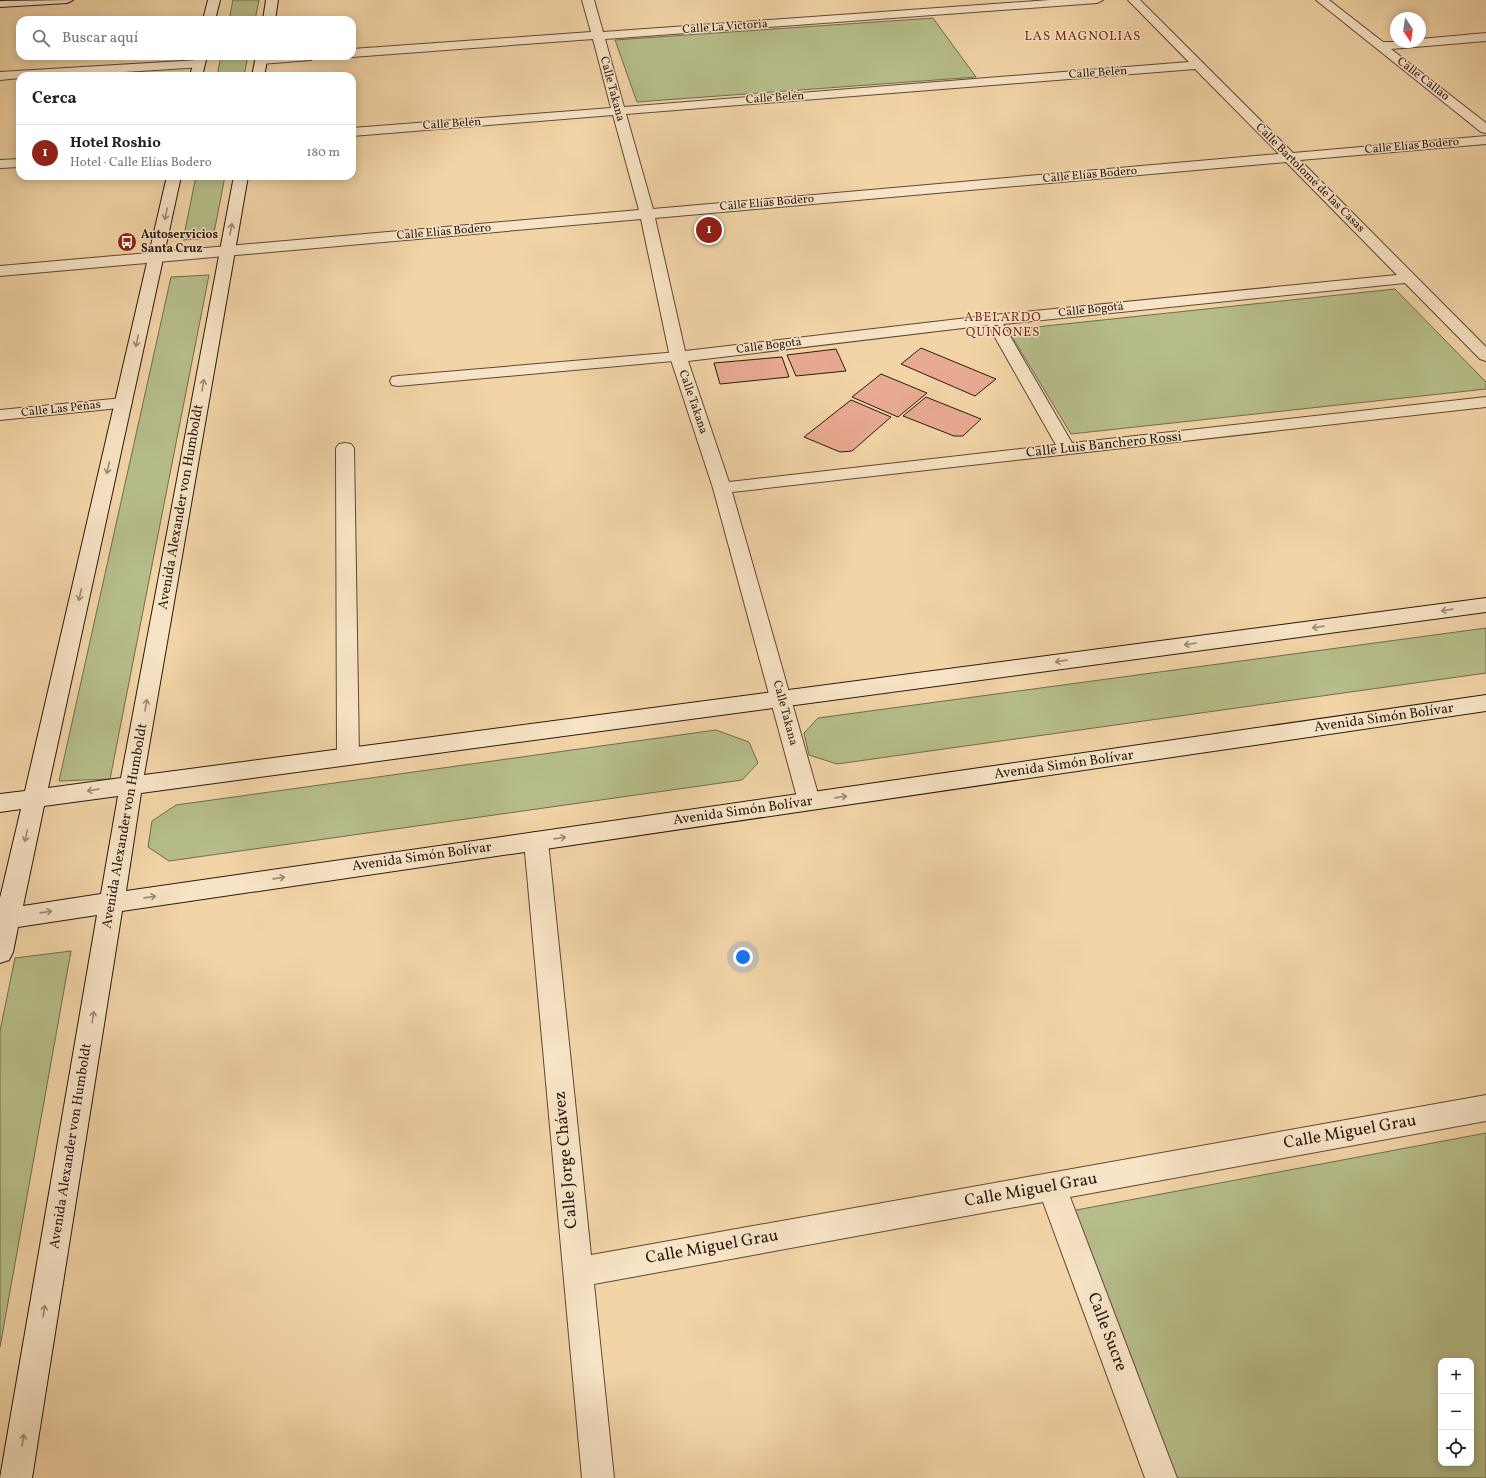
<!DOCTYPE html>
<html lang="es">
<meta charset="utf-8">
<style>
:root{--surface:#fff;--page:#f6f6f6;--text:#202124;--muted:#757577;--line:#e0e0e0;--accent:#8f2418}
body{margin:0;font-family:Vollkorn,serif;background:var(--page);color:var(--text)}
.controls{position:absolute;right:12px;bottom:12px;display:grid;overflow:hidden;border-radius:8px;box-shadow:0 2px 10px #0003}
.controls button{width:36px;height:36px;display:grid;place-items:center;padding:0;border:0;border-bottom:1px solid var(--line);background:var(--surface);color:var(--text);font:20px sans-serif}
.compass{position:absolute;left:1390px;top:12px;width:36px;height:36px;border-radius:50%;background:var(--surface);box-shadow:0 2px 10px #0003;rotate:167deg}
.you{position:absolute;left:743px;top:957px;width:14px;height:14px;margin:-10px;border:3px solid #fff;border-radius:50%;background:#1a73e8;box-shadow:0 0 0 6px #1a73e833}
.badge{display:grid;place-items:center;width:26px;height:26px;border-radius:50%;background:var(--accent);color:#fff;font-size:13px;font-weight:700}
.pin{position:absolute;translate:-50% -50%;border:2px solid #fff;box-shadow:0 1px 4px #0006}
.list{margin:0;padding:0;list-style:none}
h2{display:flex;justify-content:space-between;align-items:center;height:52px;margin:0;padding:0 16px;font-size:17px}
h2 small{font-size:13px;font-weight:400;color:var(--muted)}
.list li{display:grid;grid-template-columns:26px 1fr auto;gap:12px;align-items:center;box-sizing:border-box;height:56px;padding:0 16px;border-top:1px solid var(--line)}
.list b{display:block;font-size:15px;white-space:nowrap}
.list p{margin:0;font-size:13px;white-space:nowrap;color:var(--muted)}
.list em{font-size:13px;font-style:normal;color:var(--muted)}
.icon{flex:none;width:22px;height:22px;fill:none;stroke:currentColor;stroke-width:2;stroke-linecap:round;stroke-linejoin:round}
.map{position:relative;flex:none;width:1486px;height:1478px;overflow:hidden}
.search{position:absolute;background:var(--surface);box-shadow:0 2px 10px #0003;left:16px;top:16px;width:340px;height:44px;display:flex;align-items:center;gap:10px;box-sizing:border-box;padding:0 14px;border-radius:12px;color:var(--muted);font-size:15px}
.panel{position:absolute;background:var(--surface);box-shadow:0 2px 10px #0003;left:16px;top:72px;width:340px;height:108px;border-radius:12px}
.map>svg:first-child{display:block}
.green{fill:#b6bd8a;stroke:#706c4e;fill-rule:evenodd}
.building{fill:#e9aa92;stroke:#2a1a13}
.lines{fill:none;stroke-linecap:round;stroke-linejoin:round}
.lane-casing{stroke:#5c4838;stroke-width:2}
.street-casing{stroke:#5c4838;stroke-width:2}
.secondary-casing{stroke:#2a1a13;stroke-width:2}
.lane{fill:#f7e3c5;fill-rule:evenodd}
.street{fill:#f7e3c5;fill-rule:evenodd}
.secondary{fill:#f7e3c5;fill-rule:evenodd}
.oneway{stroke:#9b8975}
.labels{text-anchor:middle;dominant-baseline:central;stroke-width:3;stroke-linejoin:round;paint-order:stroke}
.far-street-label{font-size:12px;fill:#2a1a13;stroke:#f7e3c5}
.far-poi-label{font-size:12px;font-weight:bold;fill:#2a1a13;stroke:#f7e3c5;text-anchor:start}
.far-neighbourhood-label{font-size:13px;letter-spacing:1px;fill:#7a1f14;stroke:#f7e3c5}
.street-label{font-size:14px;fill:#2a1a13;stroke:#f7e3c5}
.near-street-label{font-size:17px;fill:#2a1a13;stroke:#f7e3c5}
</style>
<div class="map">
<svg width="1486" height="1478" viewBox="0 0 1486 1478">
<rect width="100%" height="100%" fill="#f2d4a6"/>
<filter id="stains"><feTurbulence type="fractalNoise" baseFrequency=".005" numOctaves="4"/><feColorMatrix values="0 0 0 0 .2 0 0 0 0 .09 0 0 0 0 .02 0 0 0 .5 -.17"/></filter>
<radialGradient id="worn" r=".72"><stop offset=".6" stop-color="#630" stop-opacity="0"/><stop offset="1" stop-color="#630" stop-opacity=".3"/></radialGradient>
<path class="green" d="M233,0h26l-4,20h-26z
M933,18l43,59 -339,25 -22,-62z
M221,56h27l-4,20h-27z
M196,176h29l-12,62 -30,2z
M209,275l-99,504 -51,2 112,-504z
M1395,289l91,93v7l-415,45 -63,-104z
M1486,628v45l-649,91 -28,-9 -5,-22 14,-15z
M716,730l33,12 9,21 -16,17 -573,81 -21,-14 4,-26 24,-16z
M71,951l-71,396v-316l15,-73z
M1486,1133v345h-315l-100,-267zM1441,1361h30v102h-30z"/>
<path class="building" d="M921,348l75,31 -21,17 -74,-32z
M836,349l10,22 -50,5 -9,-21z
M782,357l7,20 -69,7 -6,-21z
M881,374l46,19 -29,24 -46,-20z
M926,397l55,22 -18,17h-9l-51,-20z
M851,400l40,17 -39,34 -12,1 -36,-15z"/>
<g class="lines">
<g class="lane-casing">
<path id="lane" d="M678,352l6,2 2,3 -2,3 -286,26 -6,-1 -2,-4 2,-4 6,-1z
M345,443l6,1 3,4 5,308 -3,6 -8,2 -8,-2 -3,-6 -1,-308 3,-4z"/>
</g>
<g class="street-casing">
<path id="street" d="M582,0h12l9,32 447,-32h53l-6,3 -492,36 19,68 565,-45 -61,-62h12l153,153 193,-17v8l-186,16 186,187v14l-6,-2 -75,-76 -402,41 69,119 414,-46v10l-754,85 88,309 -3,6 -8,3 -8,-3 -3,-6 -85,-313 -43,-131 -29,-138 -641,57v-10l639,-56 -26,-95 -261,21v-8l259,-20 -18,-69 -241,18 -2,-1h2v-7l239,-17zM1195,69l84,85 -626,55 -27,-95zM1286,162l111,113 -404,40 -308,36 -30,-133zM988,325l68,120 -327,37 -41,-121z
M1316,0h13l54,42h37v-3l66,-6v8l-95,8 95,74v10l-5,-1z
M266,56h51l-6,4 -50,4 -6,-4 2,-3z
M199,60l4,1 2,3 -2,3 -142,9h-41v2l-20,2v-8z
M20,159v8l-20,1v-8z
M123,398l6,1 3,4 -3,4 -129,13v-10z
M536,832l8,2 4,7 43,414 895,-160v26l-416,76 107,281h-32l-102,-276 -449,82 20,194h-32l-58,-637 4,-7z"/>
</g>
<g class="secondary-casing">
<path id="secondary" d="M73,0l-6,3 -67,4v-6z
M208,0h12l-5,20h-12z
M266,0h12l-3,20h-12z
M195,56h12l-5,20h-12z
M256,56h12l-4,20h-12z
M167,176h14l-133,612 73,-10 113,-602h14l-104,599 1342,-177v14l-1345,181 -15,98 1360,-196v16l-1364,200 -90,567h-32l97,-563 -79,12 -5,25 -4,8 -9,3v-65l21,-89 -21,3v-18l25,-3zM118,796l-17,98 -78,12 21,-100z"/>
</g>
<use href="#lane" class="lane"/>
<use href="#street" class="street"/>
<use href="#secondary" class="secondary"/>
</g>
<defs><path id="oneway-shaft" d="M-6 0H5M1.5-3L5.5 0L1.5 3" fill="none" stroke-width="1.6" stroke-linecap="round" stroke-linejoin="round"/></defs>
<g class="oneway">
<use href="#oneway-shaft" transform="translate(166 214) rotate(102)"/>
<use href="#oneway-shaft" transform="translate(231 229) rotate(-80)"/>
<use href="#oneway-shaft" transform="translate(137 341) rotate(103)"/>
<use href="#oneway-shaft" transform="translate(203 385) rotate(-80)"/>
<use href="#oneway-shaft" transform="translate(108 468) rotate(103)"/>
<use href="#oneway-shaft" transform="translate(80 595) rotate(103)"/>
<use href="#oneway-shaft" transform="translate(1447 610) rotate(172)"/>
<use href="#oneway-shaft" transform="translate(1318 627) rotate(172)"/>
<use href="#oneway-shaft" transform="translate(1190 644) rotate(172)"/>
<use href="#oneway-shaft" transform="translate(1061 661) rotate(172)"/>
<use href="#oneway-shaft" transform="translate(146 705) rotate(-80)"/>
<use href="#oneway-shaft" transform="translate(93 790) rotate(172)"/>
<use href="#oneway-shaft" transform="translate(841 797) rotate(-8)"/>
<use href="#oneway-shaft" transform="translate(26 836) rotate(103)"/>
<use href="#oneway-shaft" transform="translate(560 838) rotate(-8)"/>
<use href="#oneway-shaft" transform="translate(279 878) rotate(-8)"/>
<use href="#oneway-shaft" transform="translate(150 897) rotate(-8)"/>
<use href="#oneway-shaft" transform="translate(46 912) rotate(-8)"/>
<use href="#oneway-shaft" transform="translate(93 1017) rotate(-81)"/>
<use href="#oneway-shaft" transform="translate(44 1311) rotate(-81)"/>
<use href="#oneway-shaft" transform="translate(23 1440) rotate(-81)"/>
</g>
<defs>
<g id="bus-disc" transform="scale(1)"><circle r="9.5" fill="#8f2418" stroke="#f7e3c5"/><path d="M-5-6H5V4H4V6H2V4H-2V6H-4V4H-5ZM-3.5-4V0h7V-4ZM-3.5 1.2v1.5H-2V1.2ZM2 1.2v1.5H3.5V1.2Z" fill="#fff"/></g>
</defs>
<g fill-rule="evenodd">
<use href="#bus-disc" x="127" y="242"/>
</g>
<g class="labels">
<g class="far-street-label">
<text transform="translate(725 27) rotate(-4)">Calle La Victoria</text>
<text transform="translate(1098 73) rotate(-4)">Calle Belén</text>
<text transform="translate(1423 79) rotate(38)">Calle Callao</text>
<text transform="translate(612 89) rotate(75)">Calle Takana</text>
<text transform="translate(775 98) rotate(-4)">Calle Belén</text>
<text transform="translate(452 124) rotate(-4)">Calle Belén</text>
<text transform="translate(1412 146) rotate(-5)">Calle Elías Bodero</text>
<text transform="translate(1090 175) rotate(-5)">Calle Elías Bodero</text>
<text transform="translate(1310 178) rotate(45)">Calle Bartolomé de las Casas</text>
<text transform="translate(767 203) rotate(-5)">Calle Elías Bodero</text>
<text transform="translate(444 232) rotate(-5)">Calle Elías Bodero</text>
<text transform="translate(1091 310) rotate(-6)">Calle Bogotá</text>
<text transform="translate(769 346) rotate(-7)">Calle Bogotá</text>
<text transform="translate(693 402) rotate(71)">Calle Takana</text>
<text transform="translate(61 409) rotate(-6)">Calle Las Peñas</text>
<text transform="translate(785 713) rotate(75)">Calle Takana</text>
</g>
<g class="far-poi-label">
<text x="141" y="235">Autoservicios<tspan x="141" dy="14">Santa Cruz</tspan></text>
</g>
<g class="far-neighbourhood-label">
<text x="1083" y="37">LAS MAGNOLIAS</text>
<text x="1003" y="318">ABELARDO<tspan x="1003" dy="15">QUIÑONES</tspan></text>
</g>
<g class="street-label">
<text transform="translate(1104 445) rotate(-6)">Calle Luis Banchero Rossi</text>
<text transform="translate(181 507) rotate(-80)">Avenida Alexander von Humboldt</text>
<text transform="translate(1384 718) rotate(-8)">Avenida Simón Bolívar</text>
<text transform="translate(1064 765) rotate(-8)">Avenida Simón Bolívar</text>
<text transform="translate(743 811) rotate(-8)">Avenida Simón Bolívar</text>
<text transform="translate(125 826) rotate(-80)">Avenida Alexander von Humboldt</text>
<text transform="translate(422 857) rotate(-8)">Avenida Simón Bolívar</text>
<text transform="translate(71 1146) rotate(-81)">Avenida Alexander von Humboldt</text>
</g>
<g class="near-street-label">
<text transform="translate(1350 1132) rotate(-10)">Calle Miguel Grau</text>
<text transform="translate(566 1160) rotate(-95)">Calle Jorge Chávez</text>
<text transform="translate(1031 1190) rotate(-10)">Calle Miguel Grau</text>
<text transform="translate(712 1247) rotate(-10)">Calle Miguel Grau</text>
<text transform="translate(1107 1332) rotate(69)">Calle Sucre</text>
</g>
</g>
<rect width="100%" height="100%" filter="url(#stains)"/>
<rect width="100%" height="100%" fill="url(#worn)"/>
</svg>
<div class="controls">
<button>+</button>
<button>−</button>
<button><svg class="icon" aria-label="locate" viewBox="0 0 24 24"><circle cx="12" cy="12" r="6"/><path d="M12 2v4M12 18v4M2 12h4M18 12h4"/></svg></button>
</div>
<svg class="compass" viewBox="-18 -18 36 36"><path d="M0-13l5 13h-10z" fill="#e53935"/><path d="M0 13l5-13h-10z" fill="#757577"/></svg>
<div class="you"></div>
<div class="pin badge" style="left:709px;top:230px">1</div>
<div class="search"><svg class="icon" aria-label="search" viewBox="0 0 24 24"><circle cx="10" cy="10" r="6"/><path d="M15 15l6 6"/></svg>Buscar aquí</div>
<section class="panel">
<h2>Cerca<small></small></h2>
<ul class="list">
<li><span class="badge">1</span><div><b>Hotel Roshio</b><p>Hotel · Calle Elías Bodero</p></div><em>180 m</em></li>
</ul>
</section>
</div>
